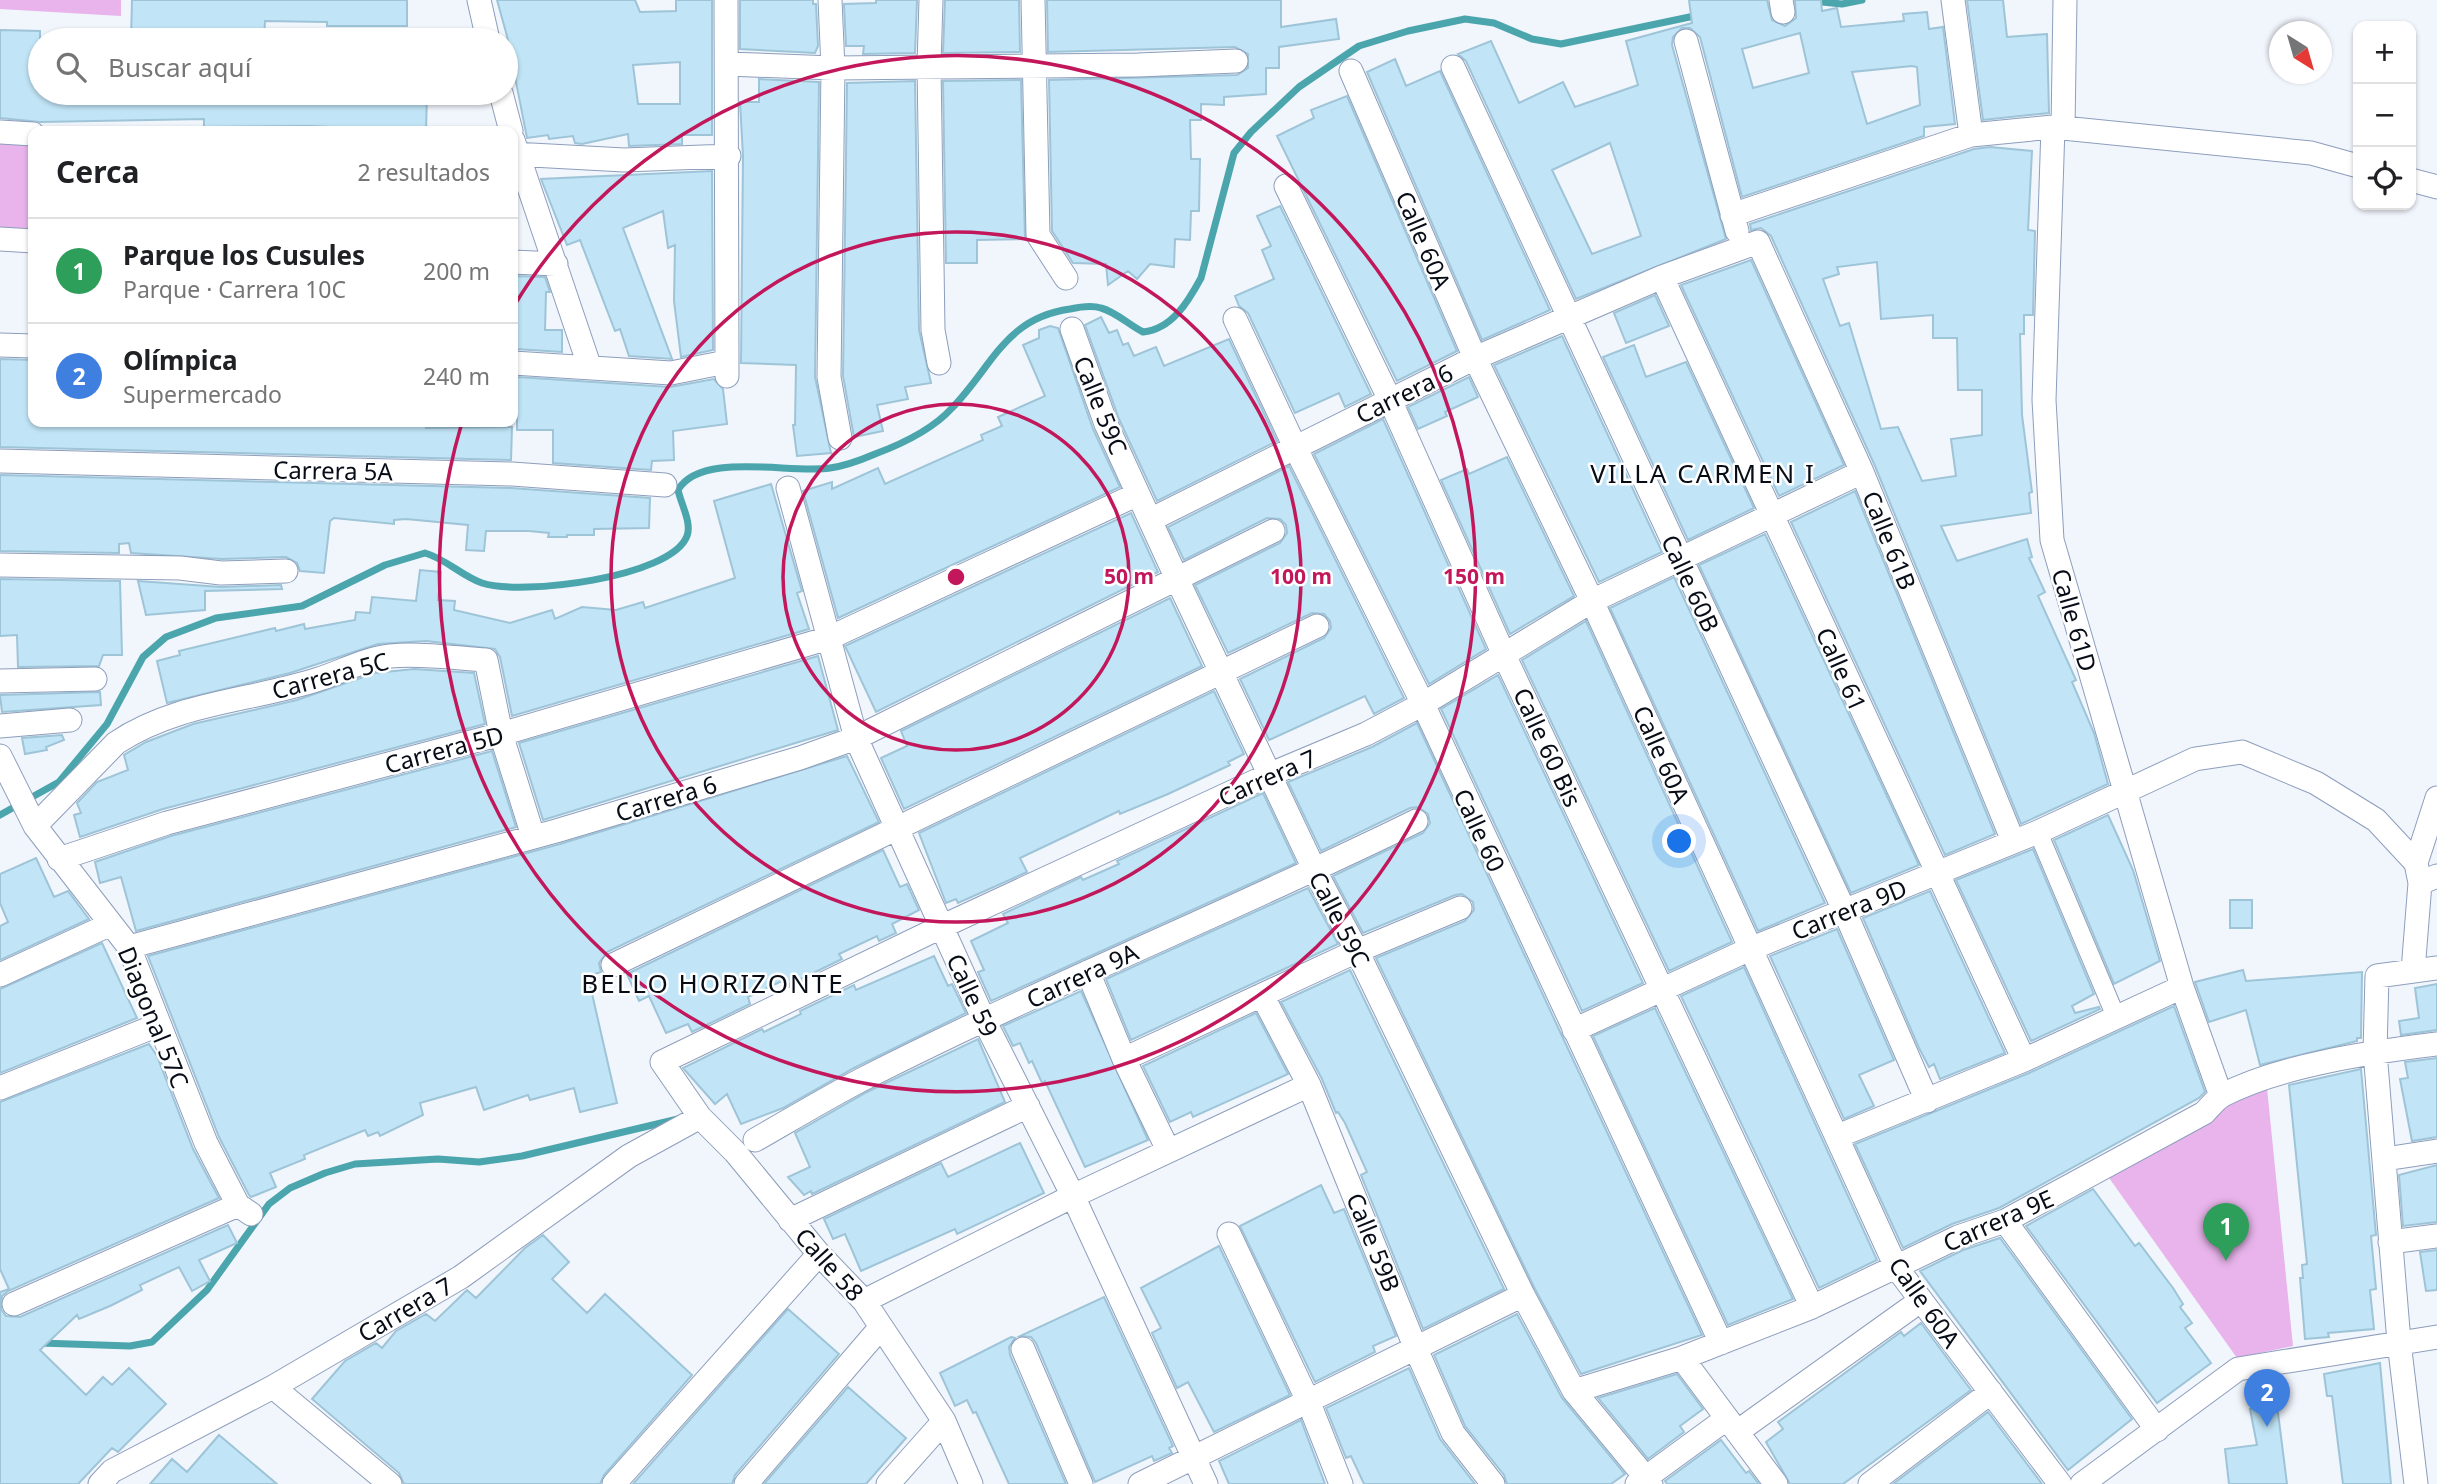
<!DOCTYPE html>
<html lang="es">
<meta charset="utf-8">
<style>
:root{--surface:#fff;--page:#f6f6f6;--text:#202124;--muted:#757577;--line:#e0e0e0;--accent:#b45309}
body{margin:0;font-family:"Noto Sans",sans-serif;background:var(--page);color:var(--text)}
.controls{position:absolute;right:21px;top:21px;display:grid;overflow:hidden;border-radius:14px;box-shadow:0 2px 5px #0004}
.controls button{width:63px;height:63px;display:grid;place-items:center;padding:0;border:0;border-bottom:2px solid var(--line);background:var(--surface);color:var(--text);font:35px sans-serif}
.compass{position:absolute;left:2269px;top:21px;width:63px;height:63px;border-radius:50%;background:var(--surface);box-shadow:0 2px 5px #0004;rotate:143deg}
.you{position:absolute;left:1680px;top:842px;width:24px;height:24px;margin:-18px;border:5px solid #fff;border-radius:50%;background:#1a73e8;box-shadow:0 0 0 10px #1a73e833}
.badge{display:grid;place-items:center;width:46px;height:46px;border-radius:50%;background:var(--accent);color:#fff;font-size:23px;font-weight:700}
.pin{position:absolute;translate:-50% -58px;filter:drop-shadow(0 2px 4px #0008)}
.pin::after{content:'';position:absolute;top:37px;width:24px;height:21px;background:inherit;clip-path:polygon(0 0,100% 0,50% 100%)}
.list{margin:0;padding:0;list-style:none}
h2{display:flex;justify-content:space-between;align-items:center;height:91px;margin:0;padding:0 28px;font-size:30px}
h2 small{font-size:23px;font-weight:400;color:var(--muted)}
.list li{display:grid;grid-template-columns:46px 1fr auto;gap:21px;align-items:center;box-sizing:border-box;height:105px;padding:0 28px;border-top:2px solid var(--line)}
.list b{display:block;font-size:26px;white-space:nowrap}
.list p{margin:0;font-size:23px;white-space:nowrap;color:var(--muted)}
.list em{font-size:23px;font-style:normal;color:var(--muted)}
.icon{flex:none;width:38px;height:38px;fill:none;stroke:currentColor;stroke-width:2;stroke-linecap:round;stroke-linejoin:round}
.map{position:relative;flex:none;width:2437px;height:1484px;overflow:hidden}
.search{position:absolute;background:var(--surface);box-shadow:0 2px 5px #0004;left:28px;top:28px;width:490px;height:77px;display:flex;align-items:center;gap:18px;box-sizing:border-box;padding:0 24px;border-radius:38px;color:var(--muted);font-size:26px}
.panel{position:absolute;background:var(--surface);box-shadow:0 2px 5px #0004;left:28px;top:126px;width:490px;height:301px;border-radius:14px}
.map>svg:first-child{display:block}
.green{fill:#e8b4eb}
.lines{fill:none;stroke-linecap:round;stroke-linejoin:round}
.stream{stroke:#4ba5ac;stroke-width:7}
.building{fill:#c1e5f7;stroke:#9ec4d7;stroke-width:2;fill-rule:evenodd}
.pedestrian-casing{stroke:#8d9ebc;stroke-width:20}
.minor-casing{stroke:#8d9ebc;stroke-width:25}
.pedestrian{stroke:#fff;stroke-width:18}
.minor{stroke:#fff;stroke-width:23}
.ring{fill:none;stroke:#c2185b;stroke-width:3.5}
.labels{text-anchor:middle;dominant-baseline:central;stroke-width:5;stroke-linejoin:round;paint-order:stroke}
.street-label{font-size:24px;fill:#070c16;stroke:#fff}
.neighbourhood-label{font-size:26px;letter-spacing:2px;fill:#070c16;stroke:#fff}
.centre{fill:#c2185b;stroke:#fff;stroke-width:3.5}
.ring-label{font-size:21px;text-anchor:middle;font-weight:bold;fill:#c2185b;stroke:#fff;stroke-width:5;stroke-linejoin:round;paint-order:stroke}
</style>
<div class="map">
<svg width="2437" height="1484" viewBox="0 0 2437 1484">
<rect width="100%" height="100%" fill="#f1f5fc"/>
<path class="green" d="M0,0h121v16l-121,-7z
M0,143l33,1v89l-33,-1z
M2267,1088l26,258 -56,12 -130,-183 120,-73z"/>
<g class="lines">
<path class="stream" d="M1802,0l40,4 20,-4
M0,815l59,-33 48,-58 36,-67 23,-20 50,-19 86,-12 83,-41 40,-12c21,6 37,23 57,30 38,13 189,-5 205,-47 5,-13 -6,-32 -9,-46 23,-39 112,-16 152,-22 15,-2 31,-8 45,-14 27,-10 58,-25 77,-46 41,-42 53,-90 118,-99 9,-2 22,-4 31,-1 15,4 28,17 42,24 29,-3 45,-30 58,-54l33,-125 17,-21 48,-45 60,-41 49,-15 57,-12 29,4 38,16 29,5 138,-29
M40,1343l90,3 22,-4 55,-52 62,-86 21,-16 35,-15 30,-9 83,-5 41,3 43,-6 156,-37"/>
</g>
<path class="building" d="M132,0h275v26h-80v-4l-62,-1 -1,19h-133z
M497,0h138l5,12 36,-1v-11h36v135h-30v9l-53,2 -1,-12 -46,10 -7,-1 -2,-7 -24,3 -1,-4 -21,3 -20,-102zM680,62v42h-42l-5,-39z
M740,0h73v4h3l2,42 -3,7 -75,-4z
M876,0h41l-2,53 -52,1 1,-8h-18l-2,-42 32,-1z
M945,0h74l1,52 -77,1z
M1047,0h234v27l55,-8 3,20 -60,8v21h-13v26l-42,3v8l-23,-1v16h-11l1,39h9l-1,52h-8l-1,29 -15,-1 -1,28 -24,-3 -13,15 -9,-8 -20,14 -2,-21 -33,-1 -21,-32 -3,-151 188,-5 11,-7v-14l-13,-7 -187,5z
M1689,0h78l5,20 13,6 11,-8 -1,-18h26l1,11 15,-3 4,19 63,-6 -1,-7 24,-2 2,17 14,-2 12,97 -31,3v9l-182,61 -42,-160 -10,-9h-8l-9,9 -1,8 54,194 -150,60 -110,-238 -8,-7 33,-13 28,62 44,-21 12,25 63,-22 -12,-44 66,-18zM1800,33l9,40 -56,15 -11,-39zM1912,66l5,1 3,38 -53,19 -15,-52zM1610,143l31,93 -49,18 -40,-84z
M1967,0h36l4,37 40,-3 2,79 -66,7z
M0,30l40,1v62h387l-1,38 -118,-5 -104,1v-8l-164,3 -40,-4z
M1395,59l11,27 34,-15 110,239 -68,30 -115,-268z
M759,79l60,3 -4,295 16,76 -34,3 -4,-31h2l1,-60 -55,-2 2,-207 -3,-54h19z
M1021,80l4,159 -48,1v23h-31l-3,-182z
M915,81l4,249 12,53 -26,4 3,12 -31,6 6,26 -29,6 -11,-61 4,-293z
M1347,96l110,255 -60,30 -120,-245 37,-18 -3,-8z
M1990,147l42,4 -4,79 7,1 -2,84h-9v19h-4l2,81 10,77 -3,1 2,20 -90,13 16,35 70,-22 5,18 -3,1 16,34 -7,4 38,84 -4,2 22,51 14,51 -87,40 -146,-358 -104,-230 -10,-8 -10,2 -1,-6 224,-75zM1877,262l4,57 52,-4v23h24l1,52h24v45l-31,4 5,37 -34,5 -24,-54 -17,2 -32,-106 -9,3 -17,-47 16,-5 -2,-7z
M712,171l1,179 -32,7 -7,-56 1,-56 -7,3 -5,-37 -40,17 49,131 -43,-3 -9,-27 -5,2 -35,-91 -13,5 -26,-66z
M1280,206l91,188 -26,13 -6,-14 -44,20 -47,-100 -9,-7 -4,-10 39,-17 -12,-29 9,-4 -14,-30z
M1751,260l93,205 -65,31 -98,-211z
M515,276l30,1 5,15h-4l-1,38h17v22l-46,-3z
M1655,295l14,31 -43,17 -12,-30z
M1101,317l8,16 8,-3 6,15 5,-2 6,13 22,-9 8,19 65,-27 48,102 -120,60 -38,-82 -34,-94z
M1050,326l8,2 35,101 27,58 -282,131 -35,-127 29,-9v7l46,-21 7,16 98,-44 -2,-5 21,-9 -4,-9 47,-21 -22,-51 16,-7v-8z
M1562,336l100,216 -63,30 -105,-217z
M1634,345l12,32 40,-15 68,146 -66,32 -85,-183z
M0,359l33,1v62h393v6l86,-1 -1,33 -511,-13z
M517,377l153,10 44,-8 9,10 4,35 -54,7 1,29 -22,1 -1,9 -98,-7v-33h-36z
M1469,377l9,20 -33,15 2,4 -29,13 -10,-22z
M1383,419l103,230 -57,35 -115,-230z
M1507,457l67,139 -64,38 -69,-154 26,-11 2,5z
M1289,466l115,232 -30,16 -9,-18 -96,44 -29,-61 84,-41 7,-10 -1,-7 -6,-7 -12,-1 -84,40 -33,-68 85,-42 7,-10 -1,-8 -6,-6 -13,-1 -83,42 -16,-33z
M0,475l511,13 139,10 -1,30 -55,1v6h-27v2h-19l1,-4 -20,-2h-43l-2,20 -18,-1 2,-25 -62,-6 -12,1v4l-60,-6 -4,3 -6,52 -24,-2 -3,-8 -11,-6 -64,2 -91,-6 -2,-10 -10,1v9l-119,-2z
M771,484l31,107 -5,2 12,36 -297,87 -12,-59 -5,-8 -69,-8 -48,3 -88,29 -123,30 -10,-42 23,-6 -1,-4 96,-23 1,3 28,-7 1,5 50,-9 1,-8 14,1 2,-16 44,4 4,-31 21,2 -3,28 17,1 -1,9 56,13 42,-13 3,9 27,-12 34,3 27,-8 2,6 90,-30 -21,-77z
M1855,491l140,343 -50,21 -154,-333z
M1131,513l27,59 -282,140 -31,-66z
M1765,534l154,331 -68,28 -152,-328z
M1674,577l151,326 -67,28 -148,-323z
M0,579l120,2 2,74h-19l-4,11 -81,1 -1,-32 -17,1z
M138,581l83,6 60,-2 1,4 -77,2v19l-59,5z
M1170,598l32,68 -298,143 -23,-51 26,-12 -6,-15z
M1586,621l146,321 -63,29 -147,-311z
M818,656l20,74 -295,90 -24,-77z
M414,669l60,4 11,51 -322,85 -83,28 -6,-22 7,-2 -4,-10 20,-21 31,-12 -4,-15 22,-13 47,-18 104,-24 78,-27z
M1498,675l145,308 -61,28 -141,-302z
M1214,691l30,63 -16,8 2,3 -62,29 -48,20 -1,-3 -99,47 7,14 -69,31 -2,-4 -10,4 -27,-70z
M100,692l1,13 -99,7 -2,-17z
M1417,723l145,313 140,299 -121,39 -46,-85 -159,-331 89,-37 9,-11 -1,-8 -11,-8 -7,1 -92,38 -30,-57 90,-43 7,-10 -2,-9 -10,-7 -8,1 -89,43 -33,-69 84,-35z
M62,735l2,5 -18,7 1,3 -22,4 -3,-16z
M492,751l24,76 -380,104 -15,-54 -21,6 -5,-21 76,-26z
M847,756l32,66 -272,130 -8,11 2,9 -13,4 29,127 -37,9 -6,-24 -44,12 -2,-5 -44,15 -8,-23 -56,16 3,12 -43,21 -2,-4 -10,4 -3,-6 -61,25 1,4 -35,14 6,14 -25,10 -2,-2 -30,-58 -71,-181 412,-112z
M1263,793l33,70 -305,138 -13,-29 6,-2 -13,-29 37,-18 -5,-9 78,-37 2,3 36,-16 -2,-3z
M2108,815l25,55 27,91 -46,23 -60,-144z
M2033,849l61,145 -22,12 3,7 24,-6 1,2 -69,32 -75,-161z
M883,850l17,37 7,-3 12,26 -27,14 4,9 -17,8 -2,-5 -38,18 3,5 -53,26 -3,-6 -38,18 2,7 -58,28 -4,-8 -22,9 -17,-37 -10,5 -12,-27z
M36,858l18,39 14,-6 21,28 -89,41v-34l8,-4 -8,-19v-29z
M1308,888l30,56 -207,96 -25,-61z
M1930,891l75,162 -65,26 -6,-15 -5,3 -10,-19 -56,-130z
M2230,900h22v28h-22z
M1837,929l57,131 -35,15 15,31 -30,13 -74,-163z
M102,943l35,75 -137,55v-84z
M934,956l14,30 4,-2 14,29 -112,55 -71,40 -42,16 -14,-30 -12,10 -32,-36 79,-39 2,3 37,-18 -1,-3 54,-26 2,5z
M1744,967l133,293 -58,28 -138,-292z
M1350,970l154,319 -81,40 -62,-154 6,-3 -22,-49 -7,-11 -2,1 -14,-34 -41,-77z
M2243,970l3,11 116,-9 -1,66h-4v3l-97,24 -14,-55 -37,12 -14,-40z
M2437,984v46l-36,5 -2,-14 20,-3 -4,-30z
M1081,991l67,149 -63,27 -40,-86 -3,2 -10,-22 -3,2 -9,-20 -7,3 -10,-20z
M2174,1006l31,86 -6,6 -200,110 -47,16 -49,24 -48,-104 174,-71z
M1655,1008l138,291 -65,26 -135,-289z
M1256,1013l32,61 -95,43 -2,-5 -21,10 -27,-56z
M978,1039l27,63 -193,92 -1,-3 -7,4 -16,-18 22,-10 -15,-34 72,-41z
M149,1044l8,12 36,93 26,49 -211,93 -6,5 -1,13 5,7 14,1 208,-92 9,18 -38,17 11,21 -18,10 -13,-24 -39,18 2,5 -32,16 -31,13 -2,-4 -37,35 46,45 17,-18 9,8 17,-17 37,36 -48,48 -6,-4 -34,36h-78v-192l9,-3 -9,-20v-167z
M2437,1058v79l-25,4 -12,-62 8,-1 -3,-16z
M2361,1069l15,166 -5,1 5,53 -6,1 4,39 -46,4 1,4 -24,2 -5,-61h3l-1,-13 5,-1 -18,-179z
M1020,1143l24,50 -87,41 -2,-5 -94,42 -16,-37 -12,5 -9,-20 117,-56 7,14z
M2437,1165v57l-34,4 -4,-51z
M1321,1185l13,28 10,-4 52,127 -23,10 2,6 -60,30 -75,-156z
M2093,1189l42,57 4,-3 34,45 10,16 -3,3 12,16 -7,5 26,35 -54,40 -131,-177z
M543,1235l26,27 -17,17 35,34 18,-19 87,81 -88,100 -4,9h-196l-5,-11 -87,-74 33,-38 31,-18 6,5 14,-17 30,-17 9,7 32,-31 9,8 49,-50z
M2000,1238l132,181 -64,51 -148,-199 43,-21z
M1219,1246l71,149 -76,37 -26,-50 -11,6 -25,-55 9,-5 -20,-40z
M2437,1250v40l-11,1 -6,-39z
M1104,1297l69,149 -4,2 3,5 -18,8 -2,-5 -57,26 -59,-139 -5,-6 -11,-1z
M788,1309l51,45 -104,121 -3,9h-99z
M1517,1314l45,84 63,76 -14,10h-104l-3,-9 -39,-49 -31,-71z
M1921,1323l50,67 -128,94h-53l-24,-42 17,-13 -5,-7 123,-90 3,4z
M1011,1337l4,1 -6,9 1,8 56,129h-57l-33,-72 -3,1 -6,-13 -12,6 -15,-33z
M2380,1363l11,121h-48l-11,-88h-5l-3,-22z
M1409,1368l31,71 35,45h-111l-13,-28 -5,2 -20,-50z
M1677,1374l26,35 -23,17 4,6 -36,27 -50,-61z
M848,1387l58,51 -40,46h-102z
M2277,1405l10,79h-58l-4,-35 32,-4 -7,-36z
M1988,1412l54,72h-149z
M1301,1420l24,64h-96l-10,-23z
M219,1435l58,49h-127l22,-25 15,13z
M1721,1440l25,33 3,-2 10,13h-92l-2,-3z"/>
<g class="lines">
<g class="pedestrian-casing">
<path id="pedestrian" d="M2038,832l78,185"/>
</g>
<g class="minor-casing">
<path id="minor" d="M479,0l9,40
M726,0l1,376
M830,0l3,68 -4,309 11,61
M931,0l-2,65 4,265 6,33
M1033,0l5,235 28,43
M1781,0l2,12
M1953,0l18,135
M1686,41l51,190
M728,64l105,4 305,-3 98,-4
M1453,67l391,843 83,191
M1351,71l124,287 117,243 304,666 164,217
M501,93l10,38
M2053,127l-9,273 8,140 130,447 39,109
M2063,128l2,-128
M0,132l33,2
M513,140l76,225
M513,154l111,6 105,-4
M2411,180l26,7
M1286,186l104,214 114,255 308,652
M1732,215l239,-80 82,-8 258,26 47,13
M0,239l33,2
M513,262l43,2
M1662,277l362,783
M1235,319l60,128 128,257 298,639
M1072,329l34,95 71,155 138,292 42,80 166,344 51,96 77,93
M0,345l33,1
M513,363l158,10 55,-11
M0,461l512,13 153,11
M788,488l68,250 128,282 89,176 133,288
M1150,520l325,-162 187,-81 96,-35 104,230 151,369
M0,565l180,3 41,5 65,-2
M0,681l95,-2
M0,726l70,-6
M0,756l35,70 94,121 77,196 32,62 13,9
M35,826l81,-83c61,-41 136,-42 203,-64 24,-8 46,-20 71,-23 31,-3 65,2 96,4l15,74 32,102
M59,859l108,-36 334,-89 328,-96 309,-144
M2416,863l21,-65
M129,947l427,-116 244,-73 56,-20 417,-207
M613,965l704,-339
M2413,971l7,-88 17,-7
M1088,972l36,87 44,91
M0,975l111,-51
M1262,995l47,90 107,264 37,84 40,51
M1574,1030l176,-81 288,-117 157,-73 47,-7 74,31 60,37 40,43 4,20
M1124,1059l233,-108 103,-43
M0,1088l158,-63
M1838,1136l186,-76 158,-73
M755,1140c35,-20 70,-41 106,-60 182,-93 372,-169 555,-259
M2385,1159l52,-8
M790,1220l238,-114
M2005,1221l152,209
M1229,1234l80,169 32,81
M2390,1242l47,-6
M864,1301l209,-105 236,-111
M14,1304l224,-99
M1023,1349l58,135
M1682,1358l94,126
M273,1387l117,97
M1574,1391l108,-33 130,-51 146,-70 47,-16 199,-108c6,-6 12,-14 19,-18 58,-30 149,-43 214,-51
M1737,1432l183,-131
M100,1484l12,-13 161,-84 188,-110 168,-121 71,-39
M614,1484l205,-230
M746,1484l135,-157
M888,1484l56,-63
M971,1484l-27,-63 -80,-120 -45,-47 -84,-102 -35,-35 -38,-55 279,-135 330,-153 95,-40 57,-30 169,-103 270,-129
M1140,1484l383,-189
M1637,1484l89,-65
M1870,1484l121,-92
M2082,1484l156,-115 199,-32
M2416,1484l-17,-142 -24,-290 2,-76 60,-8"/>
</g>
<use href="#pedestrian" class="pedestrian"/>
<use href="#minor" class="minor"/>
</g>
<g class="ring">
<circle cx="956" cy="577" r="173"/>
<circle cx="956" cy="577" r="345"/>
<path d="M514 306A518 518 0 1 1 461 426"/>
</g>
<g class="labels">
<g class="street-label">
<text transform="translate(1424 240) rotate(67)">Calle 60A</text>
<text transform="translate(1404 393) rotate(-26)">Carrera 6</text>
<text transform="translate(1101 405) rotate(68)">Calle 59C</text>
<text transform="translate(333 470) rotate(1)">Carrera 5A</text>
<text transform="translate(1890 540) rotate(68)">Calle 61B</text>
<text transform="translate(1691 583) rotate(65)">Calle 60B</text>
<text transform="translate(2075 620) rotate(74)">Calle 61D</text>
<text transform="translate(1842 669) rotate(66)">Calle 61</text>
<text transform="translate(330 675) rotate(-15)">Carrera 5C</text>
<text transform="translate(1548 747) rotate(65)">Calle 60 Bis</text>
<text transform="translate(444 749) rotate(-15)">Carrera 5D</text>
<text transform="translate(1662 754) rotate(66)">Calle 60A</text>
<text transform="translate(1267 777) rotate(-24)">Carrera 7</text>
<text transform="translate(666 798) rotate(-17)">Carrera 6</text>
<text transform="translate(1480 830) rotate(65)">Calle 60</text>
<text transform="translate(1849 909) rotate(-22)">Carrera 9D</text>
<text transform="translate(1340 919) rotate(63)">Calle 59C</text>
<text transform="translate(1082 975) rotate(-25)">Carrera 9A</text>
<text transform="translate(973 995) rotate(65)">Calle 59</text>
<text transform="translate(154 1017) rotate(68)">Diagonal 57C</text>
<text transform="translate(1998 1220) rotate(-24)">Carrera 9E</text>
<text transform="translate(1374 1242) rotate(68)">Calle 59B</text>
<text transform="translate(830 1264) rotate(48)">Calle 58</text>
<text transform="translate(1925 1302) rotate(55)">Calle 60A</text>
<text transform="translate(405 1309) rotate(-30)">Carrera 7</text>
</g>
<g class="neighbourhood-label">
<text x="1703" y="473">VILLA CARMEN I</text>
<text x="713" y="983">BELLO HORIZONTE</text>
</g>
</g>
<circle cx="956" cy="577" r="10" class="centre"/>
<g class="ring-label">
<text x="1129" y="584">50 m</text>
<text x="1301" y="584">100 m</text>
<text x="1474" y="584">150 m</text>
</g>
</svg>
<div class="controls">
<button>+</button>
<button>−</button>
<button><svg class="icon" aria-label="locate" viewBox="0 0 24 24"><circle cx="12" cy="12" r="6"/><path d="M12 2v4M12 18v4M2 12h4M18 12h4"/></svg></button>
</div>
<svg class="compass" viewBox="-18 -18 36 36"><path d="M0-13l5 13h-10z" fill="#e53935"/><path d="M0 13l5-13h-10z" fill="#757577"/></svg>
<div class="you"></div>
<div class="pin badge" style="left:2226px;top:1261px;background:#2e9e5b">1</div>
<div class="pin badge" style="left:2267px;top:1427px;background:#3f7fe0">2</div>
<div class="search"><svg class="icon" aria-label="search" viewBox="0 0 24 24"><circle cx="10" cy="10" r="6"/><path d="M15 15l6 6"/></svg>Buscar aquí</div>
<section class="panel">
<h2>Cerca<small>2 resultados</small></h2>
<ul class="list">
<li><span class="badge" style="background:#2e9e5b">1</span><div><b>Parque los Cusules</b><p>Parque · Carrera 10C</p></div><em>200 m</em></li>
<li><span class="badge" style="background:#3f7fe0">2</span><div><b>Olímpica</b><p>Supermercado</p></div><em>240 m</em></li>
</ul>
</section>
</div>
